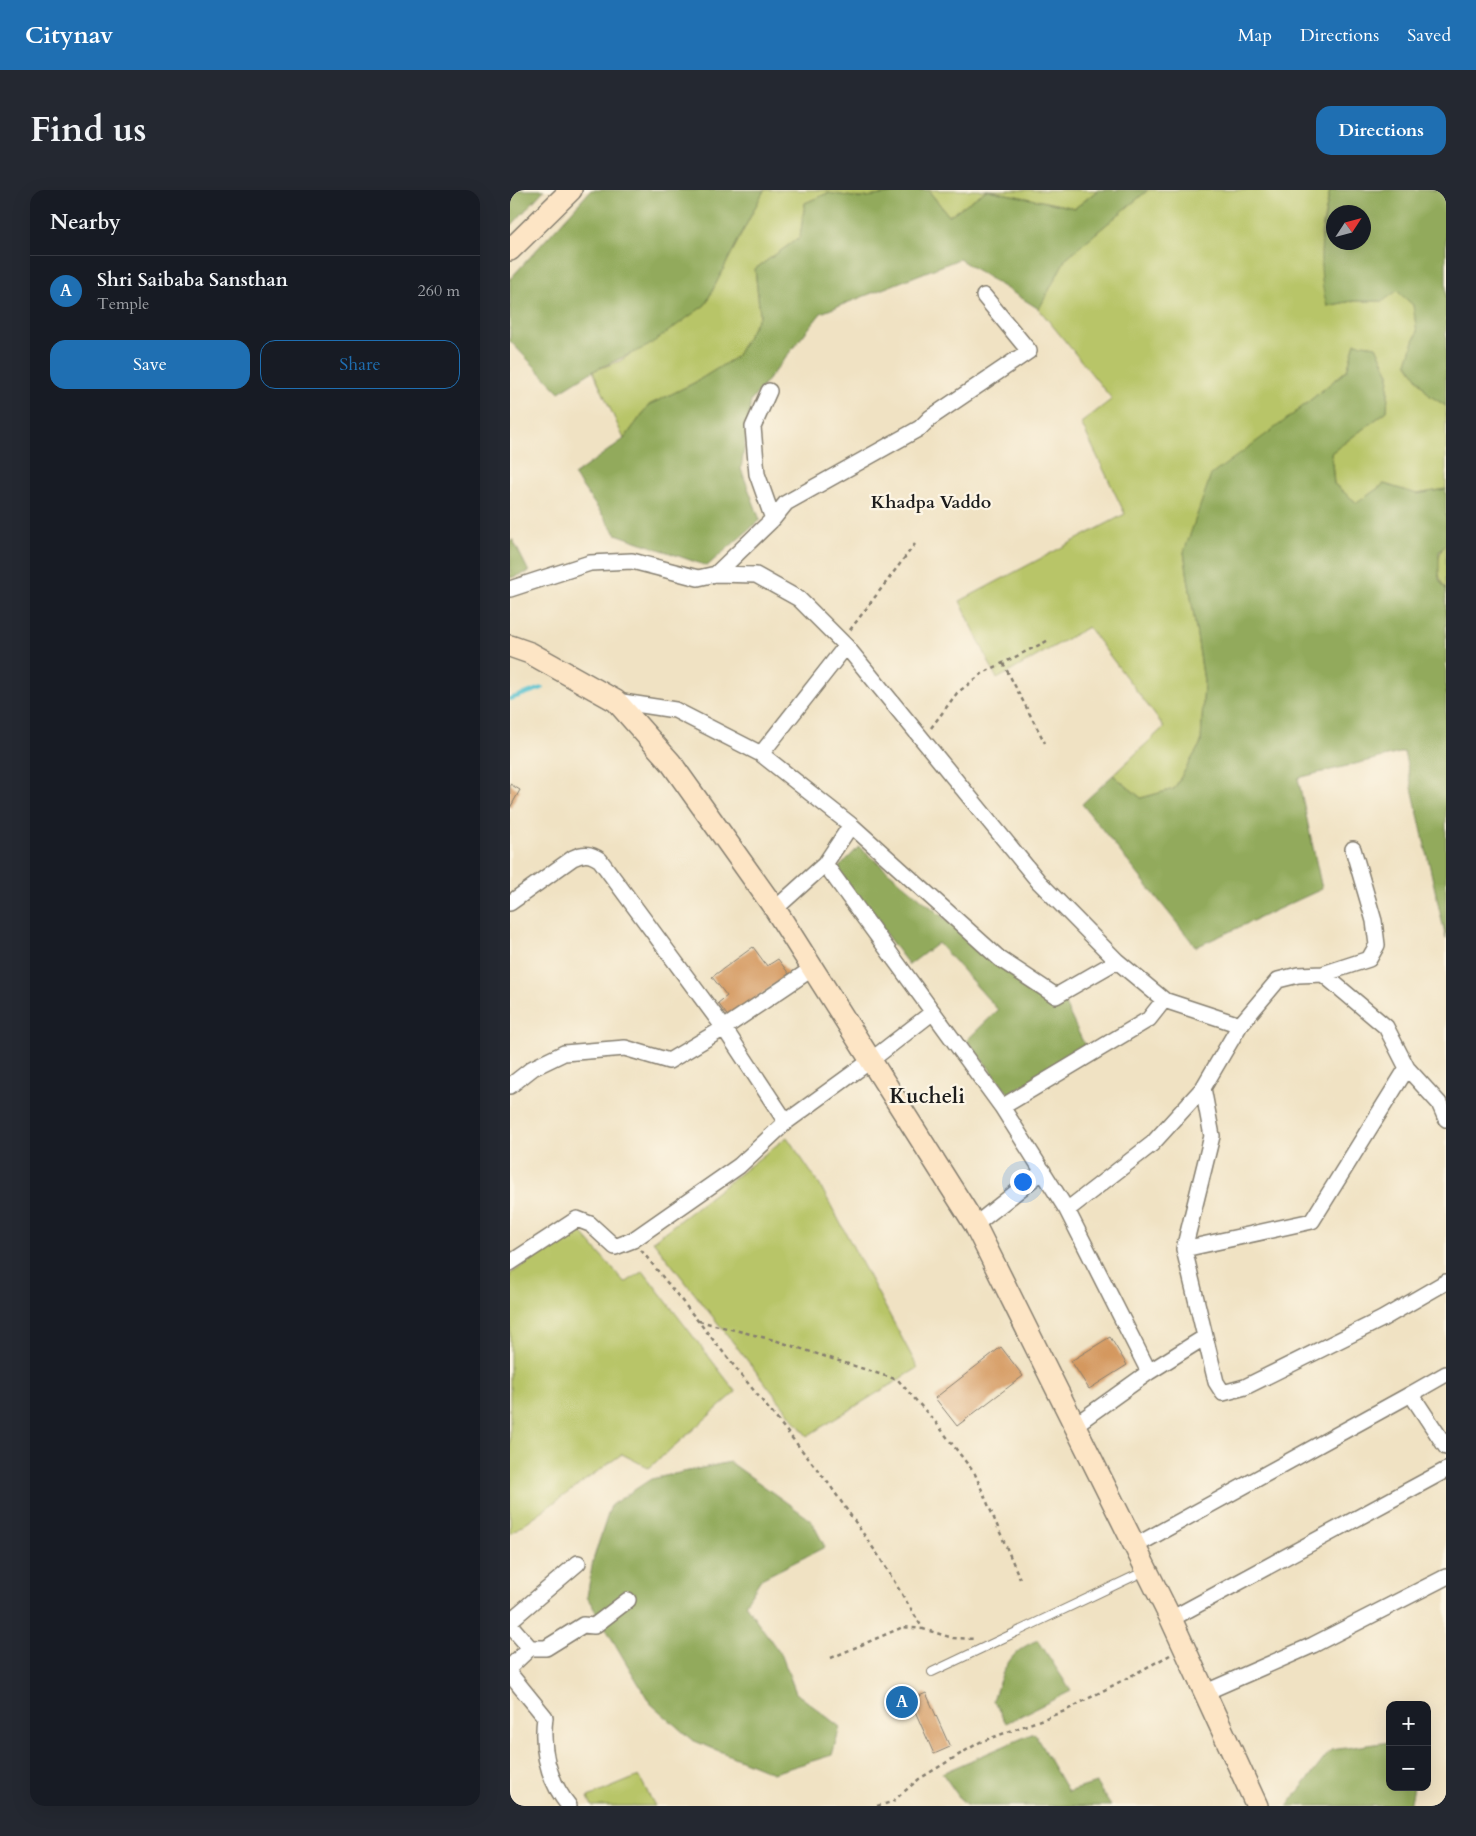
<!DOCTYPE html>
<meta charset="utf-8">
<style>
:root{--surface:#171b24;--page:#242831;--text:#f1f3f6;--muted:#9ea1a6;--line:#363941;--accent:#1f6fb2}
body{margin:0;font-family:Cardo,serif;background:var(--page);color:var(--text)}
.controls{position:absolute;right:15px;bottom:15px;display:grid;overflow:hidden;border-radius:10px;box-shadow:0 5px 20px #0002}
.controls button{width:45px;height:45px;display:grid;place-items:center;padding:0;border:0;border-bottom:1px solid var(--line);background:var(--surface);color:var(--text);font:25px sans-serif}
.compass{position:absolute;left:816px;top:15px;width:45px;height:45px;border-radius:50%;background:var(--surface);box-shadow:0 5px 20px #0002;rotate:54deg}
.you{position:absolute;left:512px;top:991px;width:18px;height:18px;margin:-12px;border:4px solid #fff;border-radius:50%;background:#1a73e8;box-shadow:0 0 0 8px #1a73e833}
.badge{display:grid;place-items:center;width:32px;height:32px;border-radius:50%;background:var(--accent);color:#fff;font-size:16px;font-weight:700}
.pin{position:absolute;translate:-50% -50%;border:2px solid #fff;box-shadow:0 1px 5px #0006}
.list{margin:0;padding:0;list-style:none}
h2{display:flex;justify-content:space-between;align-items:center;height:65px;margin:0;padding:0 20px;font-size:21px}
h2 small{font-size:16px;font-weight:400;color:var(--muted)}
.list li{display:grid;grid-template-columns:32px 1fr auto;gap:15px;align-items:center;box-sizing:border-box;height:70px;padding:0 20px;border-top:1px solid var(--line)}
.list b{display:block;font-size:19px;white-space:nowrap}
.list p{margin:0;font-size:16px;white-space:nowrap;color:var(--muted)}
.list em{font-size:16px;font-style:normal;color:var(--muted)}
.actions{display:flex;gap:10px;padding:15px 20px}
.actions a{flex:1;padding:11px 0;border:1px solid var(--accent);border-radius:15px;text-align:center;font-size:18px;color:var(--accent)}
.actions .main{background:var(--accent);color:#fff}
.map{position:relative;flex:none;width:936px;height:1616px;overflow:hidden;border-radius:15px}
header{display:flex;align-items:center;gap:30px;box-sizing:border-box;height:70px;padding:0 25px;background:var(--accent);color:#fff}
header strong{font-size:24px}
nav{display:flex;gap:28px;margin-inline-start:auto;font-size:18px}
.intro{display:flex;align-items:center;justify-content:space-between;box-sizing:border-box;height:120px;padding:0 30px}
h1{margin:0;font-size:35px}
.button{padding:12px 22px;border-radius:15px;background:var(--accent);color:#fff;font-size:18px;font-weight:700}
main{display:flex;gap:30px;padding:0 30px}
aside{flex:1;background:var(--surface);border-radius:15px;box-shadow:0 5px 20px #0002}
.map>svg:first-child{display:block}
.green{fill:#b8c567;stroke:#6a7042}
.forest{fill:#92aa5c;stroke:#57633c;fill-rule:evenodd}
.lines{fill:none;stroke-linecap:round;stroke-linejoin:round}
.stream{stroke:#55c1cf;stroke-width:4}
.building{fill:#d4985f}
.lane-casing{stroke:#867f70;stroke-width:10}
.street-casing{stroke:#867f70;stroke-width:18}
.secondary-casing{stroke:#867f70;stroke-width:24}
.path{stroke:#867f70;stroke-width:2.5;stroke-dasharray:4 4;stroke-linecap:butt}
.lane{stroke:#fff;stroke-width:8}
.street{stroke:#fff;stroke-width:15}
.secondary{stroke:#fde5c5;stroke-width:21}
.labels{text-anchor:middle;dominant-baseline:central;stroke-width:4.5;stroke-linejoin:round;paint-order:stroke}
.neighbourhood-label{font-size:18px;font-weight:bold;fill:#1c1c1c;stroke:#fcf5e5}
.district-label{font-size:21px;font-weight:bold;fill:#1c1c1c;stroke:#fcf5e5}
</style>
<header>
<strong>Citynav</strong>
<nav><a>Map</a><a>Directions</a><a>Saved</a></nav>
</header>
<div class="intro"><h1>Find us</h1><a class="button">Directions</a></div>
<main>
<aside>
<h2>Nearby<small></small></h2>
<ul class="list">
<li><span class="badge">A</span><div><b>Shri Saibaba Sansthan</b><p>Temple</p></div><em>260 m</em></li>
</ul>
<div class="actions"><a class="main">Save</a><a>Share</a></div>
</aside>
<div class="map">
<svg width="936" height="1616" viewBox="0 0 936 1616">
<rect width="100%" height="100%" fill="#fcf5e5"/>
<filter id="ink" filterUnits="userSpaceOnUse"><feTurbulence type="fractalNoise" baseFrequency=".02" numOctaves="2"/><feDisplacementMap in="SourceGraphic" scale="10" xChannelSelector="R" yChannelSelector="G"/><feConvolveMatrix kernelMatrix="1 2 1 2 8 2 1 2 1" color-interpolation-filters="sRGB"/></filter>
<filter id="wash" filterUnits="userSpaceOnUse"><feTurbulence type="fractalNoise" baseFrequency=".0096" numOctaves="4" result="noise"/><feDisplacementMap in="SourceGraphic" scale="20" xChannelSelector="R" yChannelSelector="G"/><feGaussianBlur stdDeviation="1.12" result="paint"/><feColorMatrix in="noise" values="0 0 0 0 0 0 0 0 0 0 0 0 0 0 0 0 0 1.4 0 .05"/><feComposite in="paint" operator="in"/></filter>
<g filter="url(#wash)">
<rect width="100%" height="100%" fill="#f0e2c3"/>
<path class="green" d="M254,0h151l-55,8 -32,-5 -23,10 -5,34 -45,32 5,46 -24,42 -42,26 -45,22 -25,34 -31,-68 27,-10 85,-56z
M418,0h170l-23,18 -88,-18 -38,26z
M638,0h182l-9,43 6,73 25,-5h31l14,-11 16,15 4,27 -10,31 22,32 17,11v83l-29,5 -33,-10 -27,19 -23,-19 -3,-31 56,-42 2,-37 -13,-28 -21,-3 -8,27 -56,46 -107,136 20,129 -3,62 -27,46 -33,9 -28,-23 51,-48 -76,-100 -91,52 -37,-78 165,-87 -44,-91 31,-24 -73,-90 27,-51z
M936,353v47c-10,-15 -11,-33 0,-47z
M277,947l34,50 97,181 -111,68 -154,-195z
M69,1040l46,53 18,-12 93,121 -87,76 -27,-14 -112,80v-260z
M129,1586l16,30h-63l-4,-9z"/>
<path class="forest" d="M0,0h34l-34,37z
M81,0h173l-59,115 -57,41 -55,25 -34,21 -49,-51v-62z
M405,0h13l21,26 38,-26 88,18 23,-18h50l-82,68 -27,51 -80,-50 -138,54 -70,88 -10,68 19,51 -53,46 -91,-32 -42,-59 50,-36 25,-34 45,-22 42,-26 24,-42 -5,-46 45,-32 5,-34 23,-10 32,5z
M820,0h116v216l-17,-11 -22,-32 10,-31 -4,-27 -16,-14 -14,10h-31l-25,5c-11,-38 -5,-78 3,-116zM824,22h30v30h-30z
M845,153l21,3 13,28 -2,37 -56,42 3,31 23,19 27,-19 33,10 29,-5v54l-7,9v27l7,11v349l-42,-187 -106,26 24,111 -126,58 -114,-143 31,-29 28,23 33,-9 27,-46 3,-62 -20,-129 27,-77 80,-59 56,-46z
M3,350l16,32 -19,6v-37z
M349,657l184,154 21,1 21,44 -76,48 -42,-54 31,-30 -60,-67 -29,22 -72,-96z
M220,1272l81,58 14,27 -64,32 -16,25 37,52 14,37 44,34 -8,28 -59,18 -81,-33 -42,-37 -63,-106 6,-37 18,-55 40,-26z
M528,1450l33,51 -65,32 -13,-23c10,-29 14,-48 45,-60z
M524,1543l34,59 28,-9 15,23h-142l-5,-2 -22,-31z
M880,1552v45h24l-4,19h-123l44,-56z"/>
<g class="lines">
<path class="stream" d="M0,509l32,-11"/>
</g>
<g id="blocks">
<path class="building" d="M0,594l10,6 -10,18z
M243,757l14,19 11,-7 11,15 -60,44 -11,-15 9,-7 -15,-19z
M600,1147l17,28 -38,24 -18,-28z
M491,1157l22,29 -66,50 -22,-28z
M416,1503l24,54 -16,7 -24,-54z"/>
</g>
</g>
<g filter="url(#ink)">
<use href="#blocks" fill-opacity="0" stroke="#867f70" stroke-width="1"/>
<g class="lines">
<g class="lane-casing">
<path id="lane" d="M422,1482l213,-101"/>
</g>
<g class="street-casing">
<path id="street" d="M259,201l-16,36 4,47 16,45
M206,384l57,-55 13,-16 134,-75 10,-10 99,-67 -45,-55
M0,399l80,-26 42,-2 66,17 18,-4 40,1 43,24 47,47 193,236 78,79 47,39 76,25
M106,511l59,9 86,44 90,71 149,134 56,37 61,-35
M251,564l85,-108
M315,674l177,243 65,103 82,162
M0,713l63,-45c10,-5 17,-5 27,2l124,168 62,94
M265,719l50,-45 26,-39
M813,784l63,53 21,41 32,35 7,16
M0,896l23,-18 31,-15 61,-5 44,13 55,-33 89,-60
M693,898l9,48 -28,113 32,133 7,11 22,-6 137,-68 64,-37
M492,917l147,-88 15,-19
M557,1020l85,-66 51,-56 37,-63 38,-45 20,-5 25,-1 46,-15 8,-14 -3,-24 -21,-72
M465,1035l68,-54
M674,1059l128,-28 95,-153
M0,1073l67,-44 13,5 25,23 18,-7 106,-74 47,-44 84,-61 63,-49
M901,1204l35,-20
M565,1235l74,-53 56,-35
M625,1356l276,-152 35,53
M661,1429l275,-149
M0,1431l68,-58
M0,1435l20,23 -20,19
M20,1458h16l37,-23 11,1 34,-26
M0,1484l35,43c-4,32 3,63 24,89
M696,1502l107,-47 133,-68"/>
</g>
<g class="secondary-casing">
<path id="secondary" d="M0,60l61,-60
M0,456l20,7 86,48 55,62 104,146 200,316 196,394 86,187"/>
</g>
<path class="path" d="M340,440l65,-86
M493,473l42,80
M421,538l26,-35 26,-20 66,-33
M131,1060l188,234 51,74 43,71 30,9 23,1
M189,1131l75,19 124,40 39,44 38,50 45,105
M321,1468l72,-31 20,2
M367,1616l15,-4 27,-23 61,-37 85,-31 105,-56"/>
<use href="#lane" class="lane"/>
<use href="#street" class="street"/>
<use href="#secondary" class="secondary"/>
</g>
</g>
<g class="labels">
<g class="neighbourhood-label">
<text x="421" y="312">Khadpa Vaddo</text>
</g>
<g class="district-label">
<text x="417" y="906">Kucheli</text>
</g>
</g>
</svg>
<div class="controls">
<button>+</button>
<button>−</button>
</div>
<svg class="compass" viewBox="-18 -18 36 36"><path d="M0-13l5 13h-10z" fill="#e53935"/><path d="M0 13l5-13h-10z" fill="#9ea1a6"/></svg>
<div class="you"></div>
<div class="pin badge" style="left:392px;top:1512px">A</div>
</div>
</main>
